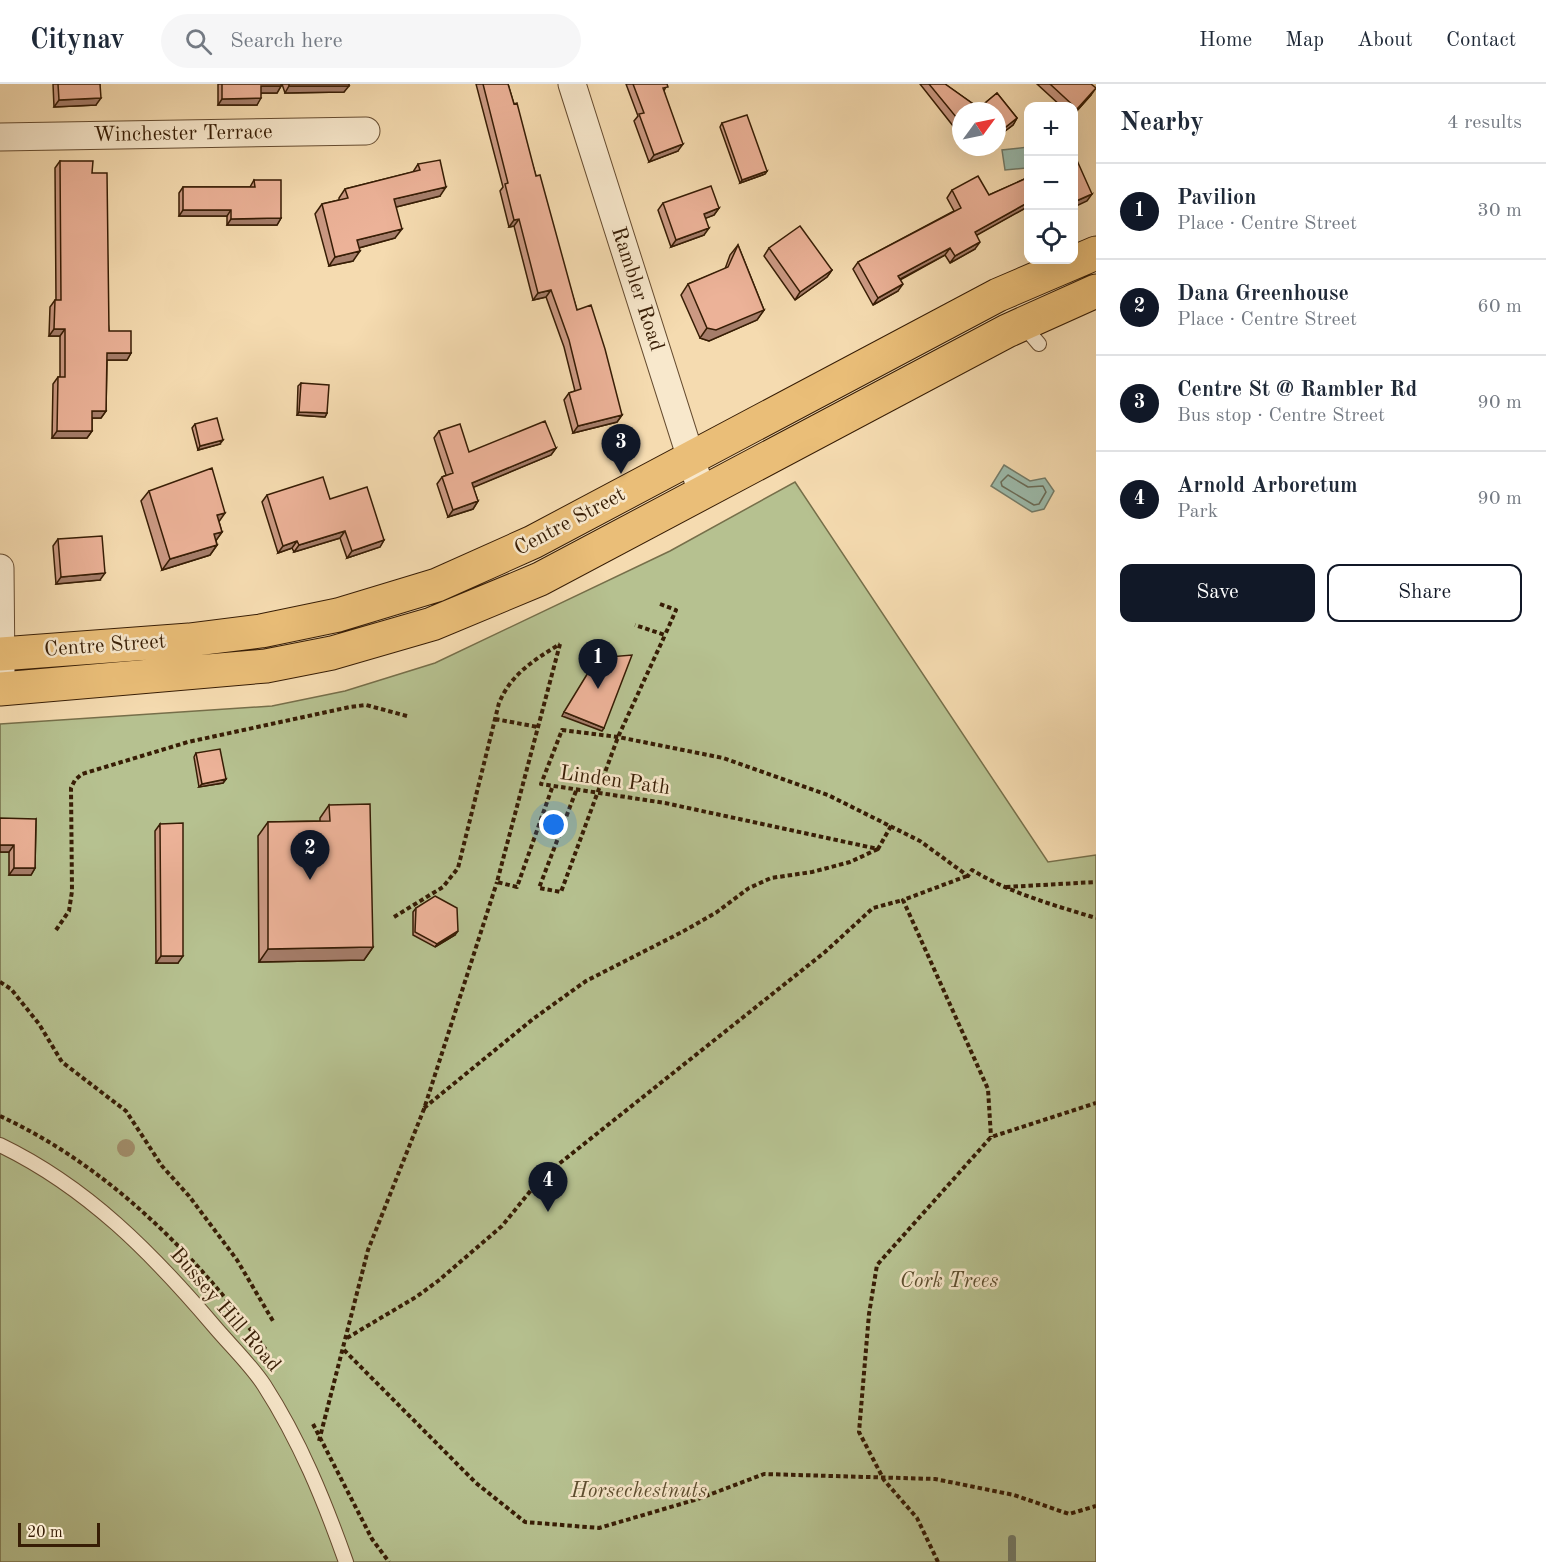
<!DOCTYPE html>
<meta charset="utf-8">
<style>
:root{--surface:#fff;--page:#f6f6f7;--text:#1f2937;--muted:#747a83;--line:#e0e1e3;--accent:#111827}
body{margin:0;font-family:"Old Standard TT",serif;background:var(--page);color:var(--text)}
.controls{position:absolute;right:18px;top:18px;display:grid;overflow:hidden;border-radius:12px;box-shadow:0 6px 24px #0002}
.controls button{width:54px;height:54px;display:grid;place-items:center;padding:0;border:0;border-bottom:2px solid var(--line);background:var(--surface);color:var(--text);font:30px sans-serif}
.compass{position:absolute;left:952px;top:18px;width:54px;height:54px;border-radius:50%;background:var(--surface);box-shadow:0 6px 24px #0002;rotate:57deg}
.scale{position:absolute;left:18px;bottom:15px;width:82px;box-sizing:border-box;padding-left:6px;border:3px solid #371d05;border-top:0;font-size:16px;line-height:21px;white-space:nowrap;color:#371d05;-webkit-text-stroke:4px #f8e8cc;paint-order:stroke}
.you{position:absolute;left:554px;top:741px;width:21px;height:21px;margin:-15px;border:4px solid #fff;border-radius:50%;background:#1a73e8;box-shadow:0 0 0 9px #1a73e833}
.badge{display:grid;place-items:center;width:39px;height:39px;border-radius:50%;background:var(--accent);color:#fff;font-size:20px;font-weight:700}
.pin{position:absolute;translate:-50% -50px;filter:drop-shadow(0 2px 3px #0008)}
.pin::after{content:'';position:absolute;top:32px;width:21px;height:18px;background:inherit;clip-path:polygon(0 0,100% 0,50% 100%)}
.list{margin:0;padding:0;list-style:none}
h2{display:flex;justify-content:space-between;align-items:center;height:78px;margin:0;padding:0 24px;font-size:26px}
h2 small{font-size:20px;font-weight:400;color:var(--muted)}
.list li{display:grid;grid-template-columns:39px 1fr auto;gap:18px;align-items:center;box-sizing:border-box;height:96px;padding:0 24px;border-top:2px solid var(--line)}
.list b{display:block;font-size:22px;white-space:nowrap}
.list p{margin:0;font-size:20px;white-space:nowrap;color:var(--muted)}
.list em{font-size:20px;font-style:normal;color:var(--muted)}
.actions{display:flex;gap:12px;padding:18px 24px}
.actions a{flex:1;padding:14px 0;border:2px solid var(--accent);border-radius:12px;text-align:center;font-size:21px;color:var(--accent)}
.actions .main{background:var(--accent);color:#fff}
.icon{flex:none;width:33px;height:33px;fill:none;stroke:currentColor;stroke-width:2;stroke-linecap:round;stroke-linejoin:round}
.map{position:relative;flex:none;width:1096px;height:1478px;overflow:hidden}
header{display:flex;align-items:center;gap:36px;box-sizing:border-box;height:84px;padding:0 30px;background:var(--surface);border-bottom:2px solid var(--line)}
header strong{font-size:28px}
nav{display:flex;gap:33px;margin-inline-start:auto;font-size:21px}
.search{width:420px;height:54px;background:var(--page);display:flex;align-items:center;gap:15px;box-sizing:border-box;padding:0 21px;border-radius:33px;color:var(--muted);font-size:22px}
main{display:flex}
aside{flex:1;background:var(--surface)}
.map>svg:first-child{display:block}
.green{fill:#b6c190;stroke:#766f4a;stroke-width:1.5}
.water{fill:#9cbbac;stroke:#747c69;stroke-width:1.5}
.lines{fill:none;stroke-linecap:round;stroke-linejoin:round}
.shore{stroke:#6a6c58;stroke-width:1.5}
.stream{stroke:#747c69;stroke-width:8}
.service-casing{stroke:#664c30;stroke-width:16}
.minor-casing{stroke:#664c30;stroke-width:29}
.trunk-casing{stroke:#371d05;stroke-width:35}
.path{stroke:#371d05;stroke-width:4;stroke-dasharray:4.5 3;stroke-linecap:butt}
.service{stroke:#f8e8cc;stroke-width:14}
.minor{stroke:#f8e8cc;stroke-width:27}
.trunk{stroke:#eabe78;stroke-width:33}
.tree{fill:#a18d69}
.wall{fill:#cb9983;stroke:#371d05;stroke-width:1.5}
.shaded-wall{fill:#a57d6a;stroke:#371d05;stroke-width:1.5}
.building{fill:#ecb298;stroke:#371d05;stroke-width:1.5}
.labels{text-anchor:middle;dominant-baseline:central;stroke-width:5;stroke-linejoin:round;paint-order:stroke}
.street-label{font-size:21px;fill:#371d05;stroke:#f8e8cc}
.park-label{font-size:21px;font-style:italic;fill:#5d4e2f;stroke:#f8e8cc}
</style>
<header>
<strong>Citynav</strong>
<div class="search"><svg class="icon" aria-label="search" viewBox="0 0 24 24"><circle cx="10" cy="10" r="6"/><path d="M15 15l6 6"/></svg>Search here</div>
<nav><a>Home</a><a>Map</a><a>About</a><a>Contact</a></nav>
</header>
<main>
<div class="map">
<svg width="1096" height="1478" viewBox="0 0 1096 1478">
<rect width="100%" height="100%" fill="#f5dbb0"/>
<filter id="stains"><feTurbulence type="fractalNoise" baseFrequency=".00333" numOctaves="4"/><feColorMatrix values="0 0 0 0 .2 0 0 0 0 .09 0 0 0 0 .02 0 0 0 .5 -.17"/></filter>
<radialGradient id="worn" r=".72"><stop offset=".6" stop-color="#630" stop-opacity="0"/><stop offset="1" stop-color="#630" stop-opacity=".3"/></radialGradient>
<path class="green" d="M795,398l253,380 48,-7v707h-1096v-838l272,-18 73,-15 90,-28 235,-112z"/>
<path class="water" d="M1028,63v27l-2,-6 -21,2 -3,-20z
M1004,381l26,16 15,-3 9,13 -10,18 -12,3 -41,-26z"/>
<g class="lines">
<path class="shore" d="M1008,391l20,12 15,-1 3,6 -7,12 -5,1 -32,-19 -1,-4z"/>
<path class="stream" d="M1012,1478v-23"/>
<g class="service-casing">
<path id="service" d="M1023,241l16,19
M0,1061c87,42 152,108 214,181 16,19 36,38 50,59 36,56 60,115 82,177"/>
</g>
<g class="minor-casing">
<path id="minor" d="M572,0l130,409
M0,53l366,-6
M0,484l1,106"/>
</g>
<g class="trunk-casing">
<path id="trunk" d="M0,570l189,-14 72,-9 77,-16 99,-30 96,-43 465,-247 98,-42
M0,605l266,-23 66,-13 100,-29 108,-45 467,-248 89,-40"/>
</g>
<path class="path" d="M660,520l16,6 -11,25
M495,635l43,8
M552,704l-35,99 -20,-5 63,-238
M576,707l-37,97 22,4 57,-155 47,-102 -30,-10
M891,742l-13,23 -213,-46 -124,-19 21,-54 56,7 105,21 105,37 92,46 48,35 4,-6c38,23 81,35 124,48
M967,792l-64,24 85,189 3,48
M1006,803l90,-5
M394,833l49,-30 15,-19 41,-165c12,-29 35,-43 61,-59
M56,846l13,-19 3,-20 -1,-103 4,-8 7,-6 106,-32 162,-35 16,-2 41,11
M0,898l11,7 28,35 23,38 64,49 36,55 27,30 48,64 36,61
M424,1024l109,-89 53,-38 96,-49 35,-20 32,-24 22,-10 41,-6 38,-10 28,-13
M0,1032c110,51 198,141 269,238
M347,1254l69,-41 22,-16 64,-55 38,-47 285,-227 48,-44 30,-8
M344,1266l132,133 49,39 74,6 99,-29 66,-25 171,5 79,16 55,19 27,-8
M313,1340l59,115 17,23
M319,1357l49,-191 56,-141 73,-227
M938,1478l-21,-44 -33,-38 -25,-48 10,-118 8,-49 114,-128 105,-34"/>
<use href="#service" class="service"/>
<use href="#minor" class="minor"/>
<use href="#trunk" class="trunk"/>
</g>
<circle class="tree" cx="126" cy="1064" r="9"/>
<path class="wall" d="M53,0h47l-4,21 -42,2z
M218,0h131l-5,8 -59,1 -3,-9 -1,1v1l-4,7h-16l-4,12h-39z
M476,0h32l6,20 63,206 45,105 -5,7 -44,11 -9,-33 5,-7 6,-2 -11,-44 -18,-50 -13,3 -19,-74 -5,1 -9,-36 3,-4z
M626,0h41l-3,7 14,60 -29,11 -15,-41 4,-5z
M920,0h25l34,24 18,-15 20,25 -4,7 -16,12v-26h-36v25z
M1037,0h54v11l-17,19v-8h-13z
M722,39l45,48 -2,3 -25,9 -20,-56z
M970,63h14l-8,7z
M60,77l32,12 17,158 22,22 -4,7h-20l-1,51 -5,7h-9v13l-5,7h-35l1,-54 5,-7h2v-41h-11l1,-29 5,-7h1l-1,-132z
M418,80l22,32 -44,11 -1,31 -36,10 -6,13 -24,5 -14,-52 7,-10 17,-4v-2l6,-9 68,-17z
M1029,93v29l-53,29 -1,14 -25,14 -5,-8 -45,25 -2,11 -25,14 -20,-36 5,-7 96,-51 -7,-13 5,-8 37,5z
M254,96l27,38 -4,7h-50v-9h-48v-23l4,-6h67z
M663,119l56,5 -5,7 -9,3 -1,17 -33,12 -13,-37z
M738,161l26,65 -7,10 -48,21 -9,-3 -19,-43 7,-11 37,-15 5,-14z
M769,164l63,22 -5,7 -32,23 -31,-44z
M301,299l26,30 -2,4 -28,-2 1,-29z
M195,340l25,20 -22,6 -6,-22z
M439,347l30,21 87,-4 -5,7 -78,32 5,14 -5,8 -25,8 -11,-33 5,-7 4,-2 -12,-37z
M149,407l70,31 3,10 -6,8 1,5 -7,10 -48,15 -21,-69z
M267,411l63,4 54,41 -4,7 -33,11 -7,-20 -46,14 -2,-4 -14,5 -16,-51z
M58,455l42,41 -44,4 -3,-38z
M196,669l30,26 -3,4 -24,4 -5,-30z
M329,721l44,142 -9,13 -105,2 -1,-126 10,-14 52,-1v-3z
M36,735l-1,49 -4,7h-22v-23h-9z
M160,740l18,139h-22l-1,-132z
M416,824l39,27 -20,12 -22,-12v-23z"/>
<path class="shaded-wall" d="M261,2h20l-4,7h-20z
M289,2h60l-5,6 -59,1z
M1096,4l-5,7 -17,19 3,-5z
M101,14l-5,7 -42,2 5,-7z
M261,14l-4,7h-39l4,-6z
M1017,34l-4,7 -16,12v-3z
M683,60l-5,7 -29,11 5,-7z
M980,63h4l-8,7z
M767,87l-2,3 -25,9 2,-3z
M446,103l-6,9 -52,13 6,-10z
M1092,110l-5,7 -13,6v-5z
M1029,118v4l-59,33 5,-7z
M719,124l-5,7 -15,6 5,-7z
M183,126h48l-4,6h-48z
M281,134l-4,7h-50l4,-6z
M519,135l-5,7 -5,1 5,-7z
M709,144l-5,7 -33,12 5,-7z
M402,145l-7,9 -44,12 6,-10z
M980,158l-5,7 -25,14 5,-7z
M950,164l-5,7 -52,28 5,-7z
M360,167l-7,10 -24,5 6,-9z
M832,186l-5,7 -32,23 5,-8z
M903,200l-5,7 -25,14 5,-7z
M551,206l-5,7 -13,3 5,-7z
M764,226l-7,10 -48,21 -9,-3 7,-10z
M54,245h11l-5,7h-11z
M107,269h24l-4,7h-25z
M92,327h14l-5,7h-14z
M299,328l28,1 -2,4 -28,-2z
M622,331l-5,7 -44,11 5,-7z
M57,347h35l-5,7h-35z
M223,356l-3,4 -22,6 2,-4z
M556,364l-5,7 -84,35 5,-7z
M478,417l-5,8 -25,8 5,-7z
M225,429l-7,10 -1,-8z
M345,447l-5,7 -46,14 5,-7z
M222,448l-7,10 -1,-8z
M384,456l-4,7 -33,11 5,-7z
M297,457l-5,7 -14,5 5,-7z
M217,461l-7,10 -48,15 8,-11z
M105,489l-5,7 -44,4 5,-7z
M564,628l40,16 -2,3 -40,-15z
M226,695l-3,4 -24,4 3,-3z
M0,761h14l-5,7h-9z
M14,784h21l-4,7h-22z
M458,847l-3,4 -20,12 2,-3z
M373,863l-9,13 -105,2 9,-13z
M161,872h22l-5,7h-22z"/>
<path class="building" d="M58,0h42l1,14 -42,2z
M222,0h59v2h-20v12l-39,1z
M289,0h60v2h-60z
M483,0h25l6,20 3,-1 19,73 4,-1 37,135 14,-5 14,44 17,66 -44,11 -9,-33 12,-4 -12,-49 -18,-50 -13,3 -19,-74 -5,1 -9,-36 3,-1z
M633,0h34l1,3 -5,1 20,56 -29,11 -15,-41 5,-1z
M929,0h16l34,24 18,-15 20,25 -20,16v-23h-36v12z
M1050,0h41l5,4 -19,21z
M747,31l20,56 -25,9 -20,-57z
M1075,72l17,38 -18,8v-45z
M440,76l6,27 -52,12 8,30 -45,11 3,11 -25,6 -13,-53 26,-6 -3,-9 75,-19 -2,-6z
M60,77h33l-1,12h15l2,158h22v22h-24l-1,58h-14v20h-35l1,-54h7v-48h-11l1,-29h6z
M978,92l11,19 40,-18v25l-54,30 5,10 -25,14 -5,-8 -52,28 5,8 -25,14 -20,-36 103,-54 -9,-18z
M254,96h27v38l-50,1v-9h-48v-23h72z
M711,102l8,22 -15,6 5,14 -33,12 -13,-37z
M800,142l32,44 -32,22 -31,-44z
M738,161l26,65 -48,20 -9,-2 -19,-44 40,-17z
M301,299l28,2 -2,28 -28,-1z
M217,334l6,22 -23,6 -5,-22z
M545,337l11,27 -84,35 6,18 -25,9 -11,-33 11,-4 -14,-42 21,-7 9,28z
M212,384l13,45 -8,2 5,17 -8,2 3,11 -47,14 -21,-68z
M323,393l7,22 37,-12 17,53 -32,11 -7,-20 -46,14 -2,-4 -14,5 -16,-51z
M102,452l3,37 -44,4 -3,-38z
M632,571l-28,73 -40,-16 33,-54z
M220,665l6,30 -24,5 -6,-31z
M370,720l3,143 -105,2v-127l62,-1 -1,-16z
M0,734l36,1 -1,49h-21v-23h-14z
M183,739v133h-22l-1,-132z
M435,812l22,12 1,23 -21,13 -22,-12 1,-24z"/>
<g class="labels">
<g class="street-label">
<text transform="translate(183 50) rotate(-1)">Winchester Terrace</text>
<text transform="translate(637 205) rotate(72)">Rambler Road</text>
<text transform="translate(570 438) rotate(-28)">Centre Street</text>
<text transform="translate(105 562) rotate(-4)">Centre Street</text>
<text transform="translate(615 697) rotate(8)">Linden Path</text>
<text transform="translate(225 1226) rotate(49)">Bussey Hill Road</text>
</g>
<g class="park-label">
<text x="949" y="1197">Cork Trees</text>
<text x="639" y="1407">Horsechestnuts</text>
</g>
</g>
<rect width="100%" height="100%" filter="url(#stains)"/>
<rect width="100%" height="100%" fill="url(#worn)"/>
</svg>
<div class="controls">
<button>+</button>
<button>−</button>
<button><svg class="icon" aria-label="locate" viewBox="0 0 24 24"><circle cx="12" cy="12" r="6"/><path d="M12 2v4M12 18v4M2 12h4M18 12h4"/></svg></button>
</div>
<svg class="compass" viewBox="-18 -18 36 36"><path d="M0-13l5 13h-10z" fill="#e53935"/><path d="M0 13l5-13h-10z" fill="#747a83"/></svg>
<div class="scale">20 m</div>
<div class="you"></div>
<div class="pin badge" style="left:598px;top:605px">1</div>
<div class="pin badge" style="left:310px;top:796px">2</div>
<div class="pin badge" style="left:621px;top:390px">3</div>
<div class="pin badge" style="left:548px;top:1128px">4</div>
</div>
<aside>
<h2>Nearby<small>4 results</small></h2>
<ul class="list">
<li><span class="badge">1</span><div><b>Pavilion</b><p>Place · Centre Street</p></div><em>30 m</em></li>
<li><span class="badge">2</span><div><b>Dana Greenhouse</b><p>Place · Centre Street</p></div><em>60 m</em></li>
<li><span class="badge">3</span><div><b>Centre St @ Rambler Rd</b><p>Bus stop · Centre Street</p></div><em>90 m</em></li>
<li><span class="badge">4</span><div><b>Arnold Arboretum</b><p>Park</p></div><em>90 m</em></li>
</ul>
<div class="actions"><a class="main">Save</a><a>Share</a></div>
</aside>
</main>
